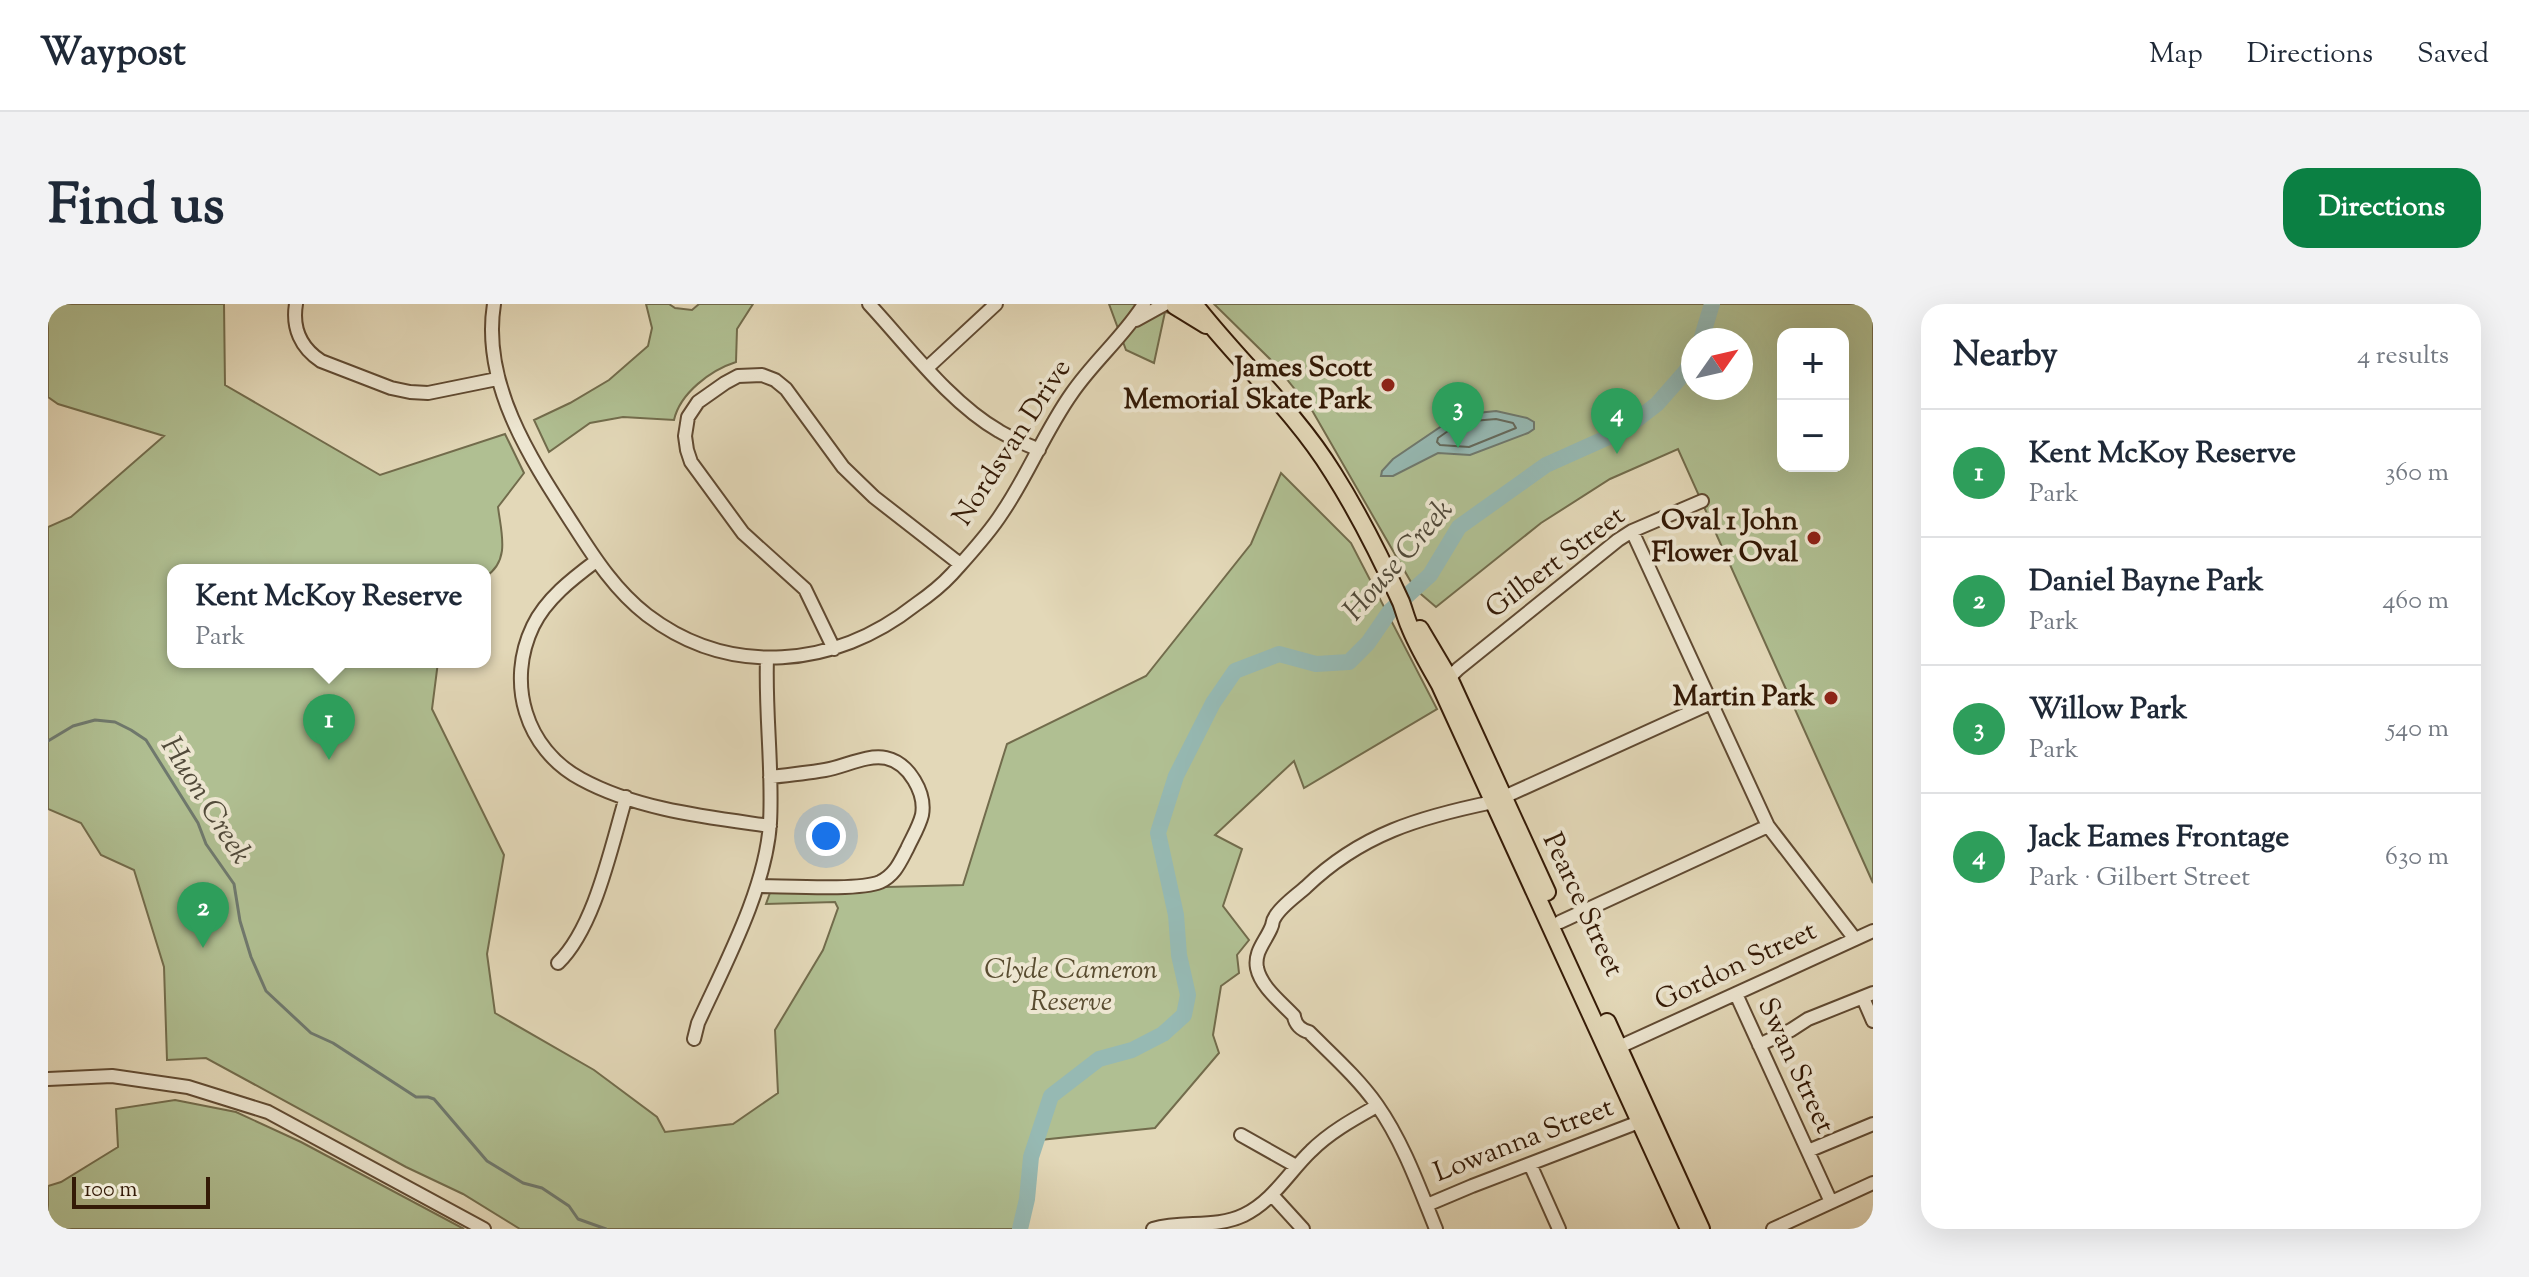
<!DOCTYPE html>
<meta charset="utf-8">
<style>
:root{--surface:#fff;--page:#f2f2f3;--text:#1f2937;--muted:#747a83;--line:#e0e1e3;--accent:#0b8043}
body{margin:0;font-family:"Sorts Mill Goudy",serif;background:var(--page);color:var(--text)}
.controls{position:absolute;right:24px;top:24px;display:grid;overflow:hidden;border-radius:16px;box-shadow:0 8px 32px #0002}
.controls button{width:72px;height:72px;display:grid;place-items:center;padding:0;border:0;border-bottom:2px solid var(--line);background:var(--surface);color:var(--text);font:40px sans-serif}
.compass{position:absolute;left:1633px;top:24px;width:72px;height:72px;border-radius:50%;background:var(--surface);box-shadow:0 8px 32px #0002;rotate:56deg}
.scale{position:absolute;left:24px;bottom:20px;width:138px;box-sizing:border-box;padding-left:8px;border:4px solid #341a06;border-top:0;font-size:22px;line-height:28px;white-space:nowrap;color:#341a06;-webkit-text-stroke:6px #ede6d1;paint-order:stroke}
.you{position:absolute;left:778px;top:532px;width:28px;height:28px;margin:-20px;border:6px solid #fff;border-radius:50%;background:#1a73e8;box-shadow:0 0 0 12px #1a73e833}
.badge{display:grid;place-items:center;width:52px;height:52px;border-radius:50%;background:var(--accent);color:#fff;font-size:26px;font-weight:700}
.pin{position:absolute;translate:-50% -66px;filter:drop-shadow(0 2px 4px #0008)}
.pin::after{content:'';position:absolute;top:42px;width:28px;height:24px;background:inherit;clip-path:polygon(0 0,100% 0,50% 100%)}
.popup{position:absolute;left:119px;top:260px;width:324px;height:104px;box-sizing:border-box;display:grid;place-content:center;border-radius:16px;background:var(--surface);filter:drop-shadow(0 2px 6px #0005);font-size:26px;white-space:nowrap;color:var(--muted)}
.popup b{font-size:30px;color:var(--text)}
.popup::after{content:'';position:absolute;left:50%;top:100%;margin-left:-16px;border:16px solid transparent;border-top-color:var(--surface)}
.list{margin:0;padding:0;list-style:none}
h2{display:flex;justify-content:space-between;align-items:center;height:104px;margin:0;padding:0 32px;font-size:34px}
h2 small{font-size:26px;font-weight:400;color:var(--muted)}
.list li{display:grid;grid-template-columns:52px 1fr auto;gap:24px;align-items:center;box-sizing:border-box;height:128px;padding:0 32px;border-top:2px solid var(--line)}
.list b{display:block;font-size:30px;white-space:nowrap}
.list p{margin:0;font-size:26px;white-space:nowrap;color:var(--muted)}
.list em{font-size:26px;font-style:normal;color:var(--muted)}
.map{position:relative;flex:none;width:1825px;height:925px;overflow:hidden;border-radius:24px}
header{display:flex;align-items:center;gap:48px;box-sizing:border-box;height:112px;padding:0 40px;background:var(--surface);border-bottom:2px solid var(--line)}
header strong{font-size:38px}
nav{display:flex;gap:44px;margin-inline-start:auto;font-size:28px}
.intro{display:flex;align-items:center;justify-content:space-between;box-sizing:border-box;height:192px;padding:0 48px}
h1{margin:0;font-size:56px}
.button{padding:20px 36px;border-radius:24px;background:var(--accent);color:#fff;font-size:28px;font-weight:700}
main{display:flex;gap:48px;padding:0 48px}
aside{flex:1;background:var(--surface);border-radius:24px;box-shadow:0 8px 32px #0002}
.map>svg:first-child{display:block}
.green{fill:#b0bf92;stroke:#726c4c;stroke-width:2;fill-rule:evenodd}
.water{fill:#96b9b3;stroke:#6f796e;stroke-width:2}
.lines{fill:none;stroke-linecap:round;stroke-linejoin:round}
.shore{stroke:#656a5c;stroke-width:2}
.stream{stroke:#6f796e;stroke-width:3}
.river{stroke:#96b9b3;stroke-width:16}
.minor-casing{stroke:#604a32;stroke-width:16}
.major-casing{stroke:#341a06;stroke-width:20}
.minor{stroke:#ede6d1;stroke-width:12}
.major{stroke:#e3d8b8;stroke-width:16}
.poi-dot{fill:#8f2418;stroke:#ede6d1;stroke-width:3}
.labels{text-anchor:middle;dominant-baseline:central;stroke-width:8;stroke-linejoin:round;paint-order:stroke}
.poi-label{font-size:28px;font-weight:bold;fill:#341a06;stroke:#ede6d1;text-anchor:end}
.street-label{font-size:28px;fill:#341a06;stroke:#ede6d1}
.park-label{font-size:28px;font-style:italic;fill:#594c30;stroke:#ede6d1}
.water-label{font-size:30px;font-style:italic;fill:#514a3a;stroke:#ede6d1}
</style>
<header>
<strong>Waypost</strong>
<nav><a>Map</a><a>Directions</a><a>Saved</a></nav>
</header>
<div class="intro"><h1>Find us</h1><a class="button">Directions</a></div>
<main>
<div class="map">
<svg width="1825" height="925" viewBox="0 0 1825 925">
<rect width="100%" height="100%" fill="#e3d8b8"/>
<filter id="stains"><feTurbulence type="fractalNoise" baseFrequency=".0025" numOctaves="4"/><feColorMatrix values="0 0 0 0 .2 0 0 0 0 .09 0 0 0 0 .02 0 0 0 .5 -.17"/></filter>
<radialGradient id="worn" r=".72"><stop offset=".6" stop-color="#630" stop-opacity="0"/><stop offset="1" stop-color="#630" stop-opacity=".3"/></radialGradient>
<path class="green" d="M0,0h176l1,81 155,90 125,-41 19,39 -26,34c3,25 13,54 -13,70v-7h-312v92h265l-6,47 72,146 -17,99 8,59 99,57 63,47 8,15 68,-8 45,-31 -3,-63 48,-80 15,-42 -3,-6 -69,2 5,-14 192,-5 44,-141 139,-68 105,-132 30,-71 70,70 86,166 -133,79 -10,-27 -79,74 27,14 -19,57 26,34 -12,15 2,18 -18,13 -8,49 6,18 -64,75 -115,12 -16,42 -5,34 -4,13h-495l-57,-35 -57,-27 -200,-109 -39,2 -3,-93 -30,-97 -33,-15 -20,-32 -33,-14v-282l23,-10 93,-81 -106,-32 -10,-7z
M598,0h23l6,4 17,2 7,-6h54l-16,25 -1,33c-25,8 -56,31 -62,58l-51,-3 -33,6 -41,29 -15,-32 36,-17 39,-23 39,-34 4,-18z
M1061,0h95l-26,11 -13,-3 -11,51 -28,-13z
M1166,0h659v579l-195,-434 -68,30 -69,44 -105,84 -21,-18 -102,-177 -40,-50zM1735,30h60v132h-60zM1645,36h48v48h-48z
M127,796l61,12 65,30 163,87h-416v-43l13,-4 57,-35 -2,-38z"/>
<path class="water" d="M1448,107l31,7 7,4v7l-6,4 -58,22 -32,-2 -45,23h-12l1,-5 11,-12 65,-44z"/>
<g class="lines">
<path class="shore" d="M1448,115l17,4 3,5 -47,19 -29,-2 -3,-3 1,-4 23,-16z"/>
<path class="stream" d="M0,437l25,-15 22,-6 20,2 16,8 15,10 52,83 8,21 28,40 6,37 11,36 15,34 45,42 22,10 83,54h12l6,2 53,62 36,22 19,5 27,18 9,13 28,10"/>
<path class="river" d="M1653,36l11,-36
M972,925l7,-30 4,-42 20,-61 48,-37 33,-9 31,-16 21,-19 4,-20 -9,-40 -3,-40 -18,-82 18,-57 37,-73 22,-32 44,-17 37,10 33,-2 19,-19 22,-32 40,-36 29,-48 87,-62 76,-34 35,-27 29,-33 7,-14"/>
<g class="minor-casing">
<path id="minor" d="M248,0c-4,24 5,44 25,57l70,27 19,4 18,1 69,-14
M446,0c-13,81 38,157 80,222 21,33 42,65 73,89 83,63 188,53 268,-10 13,-9 26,-19 37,-31 17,-19 36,-39 50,-61 26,-38 43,-82 70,-120 22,-32 52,-57 72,-89
M821,0c39,42 81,99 130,127 13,8 27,13 40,19
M1088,16l29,-16
M879,64l69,-64
M1584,227l136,295 87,113
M548,257c-24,18 -50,38 -63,65 -27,56 -8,123 48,153 57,31 126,38 189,47
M786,345l-29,-60 -62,-56 -52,-71 -4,-12 -2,-14 3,-19 10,-15 27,-19 13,-7 24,-1 13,5 11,9 57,78 31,30 86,67
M1401,374l9,-9 160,-129 14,-9 70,-30
M1456,493l207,-94
M709,582c27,0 102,5 123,-4 15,-7 20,-20 27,-33 5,-11 12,-22 15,-34 4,-22 -13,-52 -36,-57 -19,-4 -42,9 -61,12 -18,3 -36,5 -55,7
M1512,618l208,-96
M510,659c37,-36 53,-116 68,-166
M1688,690l95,208
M1815,694l10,23
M646,735l4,-16c27,-59 68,-135 72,-200 3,-55 -5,-110 -3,-165
M1711,741l32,-15 17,-11 65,-26
M1571,743l254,-116
M0,775l64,-3 76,11 80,25 216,117
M1193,831l55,31
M1760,847l65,-27
M1482,860l29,65
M1224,891l31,34
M1379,901l45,-19 167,-64
M1105,925c30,-9 62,0 91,-14 29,-14 45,-43 67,-64 19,-19 43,-32 66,-45
M1388,925c-17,-42 -33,-87 -59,-124 -19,-27 -45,-50 -68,-73 -8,-2 -14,-8 -15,-16 -13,-14 -33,-29 -37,-48 -3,-16 8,-26 14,-40 3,-6 0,-5 4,-11 6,-11 21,-21 31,-30 55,-53 114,-70 187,-85
M1725,925l100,-46"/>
</g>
<g class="major-casing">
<path id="major" d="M1146,0c45,58 100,106 139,169 26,41 48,85 68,129 3,8 5,16 8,23 8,21 20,40 31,60l249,544
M1127,2l31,19
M1372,325l29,49 98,214
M1559,718l94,207"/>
</g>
<use href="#minor" class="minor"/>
<use href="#major" class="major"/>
</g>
<g class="poi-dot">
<circle cx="1340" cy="81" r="8"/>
<circle cx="1766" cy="234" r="8"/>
<circle cx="1783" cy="394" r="8"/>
</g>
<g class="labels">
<g class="poi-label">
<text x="1324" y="65">James Scott<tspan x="1324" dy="32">Memorial Skate Park</tspan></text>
<text x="1750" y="218">Oval 1 John<tspan x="1750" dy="32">Flower Oval</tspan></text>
<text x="1767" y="394">Martin Park</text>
</g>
<g class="street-label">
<text transform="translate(965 139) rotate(-57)">Nordsvan Drive</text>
<text transform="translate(1508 259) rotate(-37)">Gilbert Street</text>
<text transform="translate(1534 601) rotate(65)">Pearce Street</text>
<text transform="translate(1688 663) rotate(-25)">Gordon Street</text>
<text transform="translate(1747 762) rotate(65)">Swan Street</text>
<text transform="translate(1476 837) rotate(-21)">Lowanna Street</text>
</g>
<g class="park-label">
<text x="1023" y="667">Clyde Cameron<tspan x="1023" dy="32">Reserve</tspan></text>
</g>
<g class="water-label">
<text transform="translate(1351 257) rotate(-49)">House Creek</text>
<text transform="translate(157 497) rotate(58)">Huon Creek</text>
</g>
</g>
<rect width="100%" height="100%" filter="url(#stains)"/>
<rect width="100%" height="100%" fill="url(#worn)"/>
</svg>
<div class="controls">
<button>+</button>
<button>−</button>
</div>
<svg class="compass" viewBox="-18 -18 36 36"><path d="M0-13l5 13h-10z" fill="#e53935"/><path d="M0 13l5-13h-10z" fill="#747a83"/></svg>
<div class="scale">100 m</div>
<div class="you"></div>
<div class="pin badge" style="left:281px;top:456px;background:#2e9e5b">1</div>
<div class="popup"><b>Kent McKoy Reserve</b>Park</div>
<div class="pin badge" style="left:155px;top:644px;background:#2e9e5b">2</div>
<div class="pin badge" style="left:1410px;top:144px;background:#2e9e5b">3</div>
<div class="pin badge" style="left:1569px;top:150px;background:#2e9e5b">4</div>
</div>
<aside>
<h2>Nearby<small>4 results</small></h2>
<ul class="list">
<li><span class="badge" style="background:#2e9e5b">1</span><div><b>Kent McKoy Reserve</b><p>Park</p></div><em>360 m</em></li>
<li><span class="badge" style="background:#2e9e5b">2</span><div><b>Daniel Bayne Park</b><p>Park</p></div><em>460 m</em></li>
<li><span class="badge" style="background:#2e9e5b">3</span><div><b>Willow Park</b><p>Park</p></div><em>540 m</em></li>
<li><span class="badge" style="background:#2e9e5b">4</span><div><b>Jack Eames Frontage</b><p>Park · Gilbert Street</p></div><em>630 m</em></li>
</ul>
</aside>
</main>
